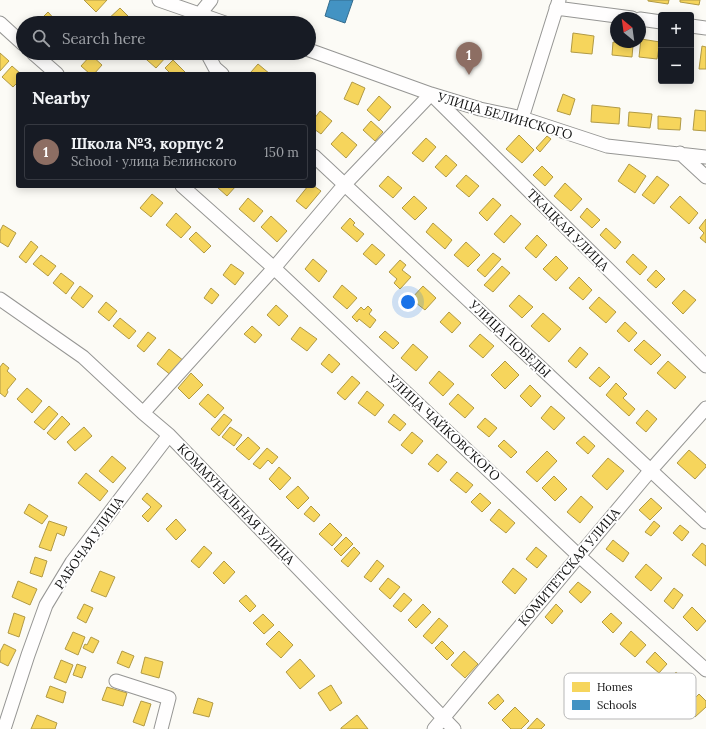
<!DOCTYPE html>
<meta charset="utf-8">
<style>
:root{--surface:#171b24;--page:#20242c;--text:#f1f3f6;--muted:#9ea1a6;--line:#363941;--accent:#b1b2b2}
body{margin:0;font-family:Lora,serif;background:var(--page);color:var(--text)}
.controls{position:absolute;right:12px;top:12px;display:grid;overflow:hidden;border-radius:4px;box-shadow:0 2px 10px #0003}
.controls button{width:36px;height:36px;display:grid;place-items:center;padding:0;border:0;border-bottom:1px solid var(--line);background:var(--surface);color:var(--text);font:20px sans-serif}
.compass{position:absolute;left:610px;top:12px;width:36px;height:36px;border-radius:50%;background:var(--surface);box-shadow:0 2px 10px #0003;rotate:331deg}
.you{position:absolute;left:408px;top:302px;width:14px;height:14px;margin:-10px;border:3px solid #fff;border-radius:50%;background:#1a73e8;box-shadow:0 0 0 6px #1a73e833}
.badge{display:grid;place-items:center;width:26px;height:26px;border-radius:50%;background:var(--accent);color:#fff;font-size:13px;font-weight:700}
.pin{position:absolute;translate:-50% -33px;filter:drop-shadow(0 1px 2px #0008)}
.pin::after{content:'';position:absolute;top:21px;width:14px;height:12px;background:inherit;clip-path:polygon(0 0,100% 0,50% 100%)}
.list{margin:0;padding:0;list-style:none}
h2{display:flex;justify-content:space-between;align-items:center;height:52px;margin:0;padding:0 16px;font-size:17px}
h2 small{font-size:13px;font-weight:400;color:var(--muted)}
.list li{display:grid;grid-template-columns:26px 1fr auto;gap:12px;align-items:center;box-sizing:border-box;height:56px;margin:0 8px 8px;padding:0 8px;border:1px solid var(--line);border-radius:4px}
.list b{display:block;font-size:15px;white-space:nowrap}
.list p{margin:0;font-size:13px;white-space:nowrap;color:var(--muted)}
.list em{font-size:13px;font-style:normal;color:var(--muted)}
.icon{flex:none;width:22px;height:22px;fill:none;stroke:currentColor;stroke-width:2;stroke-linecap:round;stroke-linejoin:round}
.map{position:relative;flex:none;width:706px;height:729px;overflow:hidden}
.search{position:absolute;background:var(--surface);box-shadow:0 2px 10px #0003;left:16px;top:16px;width:300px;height:44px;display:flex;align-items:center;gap:10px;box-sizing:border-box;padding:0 14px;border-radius:22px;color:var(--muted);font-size:15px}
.panel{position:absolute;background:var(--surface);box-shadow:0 2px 10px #0003;left:16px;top:72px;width:300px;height:116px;border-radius:4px}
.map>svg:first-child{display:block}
.homes{fill:#f6d55c;stroke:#b19a45}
.schools{fill:#4393c3;stroke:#346c8d}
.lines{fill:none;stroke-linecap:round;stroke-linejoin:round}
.minor-casing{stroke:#969694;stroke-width:15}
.minor{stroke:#fffefe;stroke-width:13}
.labels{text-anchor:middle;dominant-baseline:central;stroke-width:4;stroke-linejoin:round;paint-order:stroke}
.street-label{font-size:13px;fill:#101010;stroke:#fff}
.key{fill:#fff;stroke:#b7b7b7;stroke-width:1}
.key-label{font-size:11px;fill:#101010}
</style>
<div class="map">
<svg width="706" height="729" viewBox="0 0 706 729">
<rect width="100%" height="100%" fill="#fcfbf6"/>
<path class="homes" d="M84,0h23l-11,12z
M648,0h21l-1,4 -20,-3z
M680,0h20l-1,5 -19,-3z
M120,8l12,12 -4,3h-22l-1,-1z
M48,12l9,10 -2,1h-18z
M573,33l21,3 -2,18 -21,-2z
M641,39l19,3 -3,17 -18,-2z
M613,42l20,3 -1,12 -20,-2z
M702,46l4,1v22h-7z
M0,53l9,8 -9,10z
M139,53h25l3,3 -11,12z
M91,55l11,10 -8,9h-4l-9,-8z
M173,60l12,12 -2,2h-12l-6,-6z
M258,64l12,10h-17l-2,-2z
M12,66l9,8h-3v8l-5,5 -11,-10z
M352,82l13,6 -7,17 -14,-6z
M563,94l12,5 -5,16 -13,-4z
M379,96l12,11 -12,14 -12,-11z
M592,105l28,3 -1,16 -28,-2z
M695,110l11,1v20l-13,-1z
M320,111l12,10 -11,13 -7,-5v-10z
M629,112l23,2 -2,14 -22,-2z
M658,116l23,2 -1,12 -22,-1z
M371,121l12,11 -8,9 -12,-11z
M342,132l15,13 -11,13 -15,-14z
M519,135l15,15 -12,13 -16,-14z
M547,136l4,3 -11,13 -4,-4z
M426,138l10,9 -13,15 -11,-9z
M446,155l11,10 -11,12 -11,-10z
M629,164l17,12 -11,17 -17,-12z
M542,166l11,11 -8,9 -12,-11z
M466,175l13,11 -10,11 -13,-11z
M388,176l14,12 -9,10 -14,-12z
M657,176l12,9 -15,19 -12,-9z
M565,183l17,16 -11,12 -17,-15z
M218,186h18l-9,10 -10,-9z
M308,186h6l7,5 -15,18 -10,-8z
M152,194l11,9 -12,14 -11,-9z
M414,196l13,12 -12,12 -13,-12z
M680,196l18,17 -9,11 -19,-17z
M248,198l15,13 -9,11 -15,-13z
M493,198l8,7 -14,16 -8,-8z
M587,208l13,12 -8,8 -12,-11z
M176,213l15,14 -10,11 -15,-13z
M511,215l10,9 -17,19 -10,-9z
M271,216l16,15 -10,11 -16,-15z
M350,218l5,5 -2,2 11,9 -7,8 -16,-14z
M706,219v24l-6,-5 4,-5 -5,-5z
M433,223l19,17 -7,9 -19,-17z
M3,225l13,8 -8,14 -8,-5v-11z
M606,228l15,14 -6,7 -15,-14z
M196,232l15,14 -7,7 -15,-14z
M537,235l10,10 -11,13 -11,-10z
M31,241l7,6 -12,16 -7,-6z
M466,242l14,13 -12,12 -14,-12z
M372,244l13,11 -9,10 -13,-11z
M493,253l8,6 -16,18 -8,-7z
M633,254l14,13 -7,8 -14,-13z
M41,255l15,11 -8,10 -15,-12z
M556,256l12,12 -12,13 -13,-12z
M313,259l14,12 -8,11 -14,-13z
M400,260l6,5 -4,5 9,7 -11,12 -6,-6 3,-4 -8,-7z
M231,264l13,9 -9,12 -12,-10z
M502,266l8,7 -17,19 -9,-7z
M656,270l9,9 -9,9 -9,-8z
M61,273l13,10 -8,11 -13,-11z
M579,277l13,13 -9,10 -14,-12z
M342,285l15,13 -10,11 -14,-12z
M80,286l13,10 -10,12 -12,-10z
M423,286l13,12 -11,12 -14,-11z
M211,288l8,7 -7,9 -8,-6z
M684,290l12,10 -13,14 -11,-11z
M519,295l14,12 -11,11 -13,-12z
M599,297l17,15 -10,11 -17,-15z
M106,302l11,9 -8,10 -11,-9z
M276,305l12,11 -9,10 -12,-11z
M368,306l4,4 -3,4 7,6 -6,8 -11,-9 -2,3 -5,-5 9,-10 3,3z
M449,312l12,11 -9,10 -12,-11z
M543,313l18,16 -12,13 -18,-16z
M120,318l16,13 -7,8 -16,-13z
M625,322l12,11 -8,9 -12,-11z
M252,326l10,9 -7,8 -11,-9z
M300,327l17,12 -10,12 -16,-12z
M385,331l14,12 -6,6 -14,-12z
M148,332l8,6 -12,14 -7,-6z
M480,334l14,12 -11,12 -14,-12z
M644,340l17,15 -10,10 -17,-15z
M413,344l15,13 -12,14 -15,-13z
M580,347l8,7 -12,14 -8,-7z
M169,349l15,12 -12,15 -15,-12z
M329,354l11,10 -8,9 -11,-9z
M505,361l14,14 -14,14 -14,-14z
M668,361l18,16 -11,12 -18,-16z
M3,363l6,5 -2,3 9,8 -9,11 1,2 -3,5 -5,-4v-26z
M599,367l11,10 -10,10 -11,-9z
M439,371l15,13 -11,12 -14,-13z
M191,373l12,12 -14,14 -11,-11z
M352,376l8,7 -15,17 -8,-7z
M616,383l11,11 -4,4 12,11 -6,7 -23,-21z
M530,385l11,11 -10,11 -11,-11z
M27,388l15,13 -10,12 -15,-14z
M367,391l17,14 -9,11 -17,-13z
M208,394l16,14 -9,10 -16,-14z
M458,394l16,14 -9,10 -16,-14z
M49,406l9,8 -14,16 -10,-8z
M551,406l14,12 -11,12 -13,-12z
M647,410l10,9 -11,13 -10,-9z
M224,414l8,6 -13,16 -8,-7z
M394,414l12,10 -6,7 -12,-9z
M62,416l8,8 -15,16 -8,-7z
M485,418l12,10 -8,9 -12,-10z
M84,427l8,9 -17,15 -8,-9z
M230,427l12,8 -8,11 -12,-9z
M412,432l11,9 -11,13 -11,-9z
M584,436l11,10 -7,8 -12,-11z
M248,437l12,11 -11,12 -13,-11z
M504,440l13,12 -6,6 -13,-12z
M267,448l11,9 -6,7 -4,-4 -8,9 -7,-5z
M689,450l17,15v2l-11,12 -18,-16z
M547,451l10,10 -20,21 -11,-10z
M437,454l10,8 -9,10 -10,-8z
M112,456l14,12 -13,15 -14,-12z
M608,458l16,13 -17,19 -15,-14z
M279,467l12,11 -11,12 -11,-11z
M457,472l16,13 -7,8 -16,-13z
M86,473l22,18 -8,10 -22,-18z
M554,476l13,13 -12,12 -13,-13z
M298,486l11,12 -11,11 -12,-12z
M147,493l15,13 -14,16 -6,-6 9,-9 -9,-8z
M480,493l11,10 -9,9 -11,-10z
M581,496l12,11 -13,16 -13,-11z
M651,498l11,10 -12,12 -11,-10z
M29,504l19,12 -6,8 -18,-11z
M311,506l9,9 -6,7 -10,-8z
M499,509l16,14 -9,10 -16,-13z
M176,519l10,11 -10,10 -10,-11z
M49,521l18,6 -3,9 -7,-3 -6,18 -12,-4z
M654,521l6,5 -9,10 -6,-4z
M330,523l12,12 -10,11 -13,-12z
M680,525l9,7 -7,9 -9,-8z
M346,537l7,7 -12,12 -7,-7z
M613,540l16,13 -6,9 -17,-13z
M702,543l4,3v20l-14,-11z
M204,546l8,7 -13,15 -8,-7z
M354,547l6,6 -12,14 -7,-6z
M536,547l11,9 -10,12 -11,-9z
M35,557l12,4 -5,16 -12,-4z
M377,560l7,6 -13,16 -7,-5z
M224,561l11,11 -11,12 -11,-11z
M646,564l16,14 -11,13 -16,-14z
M513,568l14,11 -12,15 -13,-12z
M100,571l15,6 -9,20 -15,-6z
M388,578l12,9 -10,12 -11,-10z
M18,581l19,8 -7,16 -18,-8z
M578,582l13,10 -10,11 -12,-11z
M674,588l9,7 -10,14 -9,-8z
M404,593l8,7 -11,12 -8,-6z
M246,595l10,11 -6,6 -11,-11z
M84,604l9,4 -7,15 -9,-5z
M423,604l8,8 -15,16 -8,-8z
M556,604l7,7 -11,13 -7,-7z
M692,607l14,14 -9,10 -14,-14z
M14,613l11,4 -6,20 -11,-4z
M611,613l11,10 -9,10 -11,-11z
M263,614l11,11 -10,9 -11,-11z
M439,618l9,8 -16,18 -9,-8z
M279,631l14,14 -12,13 -15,-14z
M631,631l15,14 -11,12 -15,-13z
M73,632l12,5 -7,18 -13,-6z
M91,637l8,4 -6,12 -10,-5 2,-4 2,1z
M442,641l12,12 -7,7 -12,-12z
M4,644l12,6 -8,16 -8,-4v-10z
M122,651l12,5 -5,12 -12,-5z
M464,651l14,13 -13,14 -14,-13z
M655,652l12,12 -8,9 -13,-11z
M145,657l18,5 -4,16 -18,-5z
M300,659l15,17 -15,13 -14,-17z
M61,660l12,5 -7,18 -12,-5z
M77,664l9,3 -4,11 -9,-3z
M676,672l18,17 -10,11 -18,-17z
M331,685l11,18 -12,8 -12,-18z
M50,686l16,6 -3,11 -17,-6z
M107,687l20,6 -4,13 -21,-6z
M498,694l6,7 -9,9 -7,-7z
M699,694l7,7v6l-11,10 -9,-10z
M198,698l15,5 -4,14 -16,-4z
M141,701l10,3 -7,22 -11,-4z
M515,707l14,14 -8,8h-10l-9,-9z
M37,715l20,8 -2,6h-24z
M357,715l11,14h-27v-1z
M537,718l8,7 -4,4h-14z"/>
<path class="schools" d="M330,0h23l-8,23 -20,-7z"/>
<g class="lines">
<g class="minor-casing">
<path id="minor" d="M159,0l66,23
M556,8l76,10
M640,19l21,3
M200,22l-1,-7 12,-15
M0,23l23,21
M691,26l15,2
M309,50l122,44 49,15 42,9 85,28 99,11
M33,53l24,21
M207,53l8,15 7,6
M522,118l37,-118
M680,153l26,24
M314,156l392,366
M182,186l92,82 304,287 128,115
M0,299l83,58 60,56 26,22 285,294
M143,413l131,-145 71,-84 86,-90 275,272
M116,681l53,17 -8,31
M4,729l24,-74 18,-50 26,-43 97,-127
M434,729l216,-258 56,-63"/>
</g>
<use href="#minor" class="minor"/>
</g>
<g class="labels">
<g class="street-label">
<text transform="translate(505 116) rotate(16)">УЛИЦА БЕЛИНСКОГО</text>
<text transform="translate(568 230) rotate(45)">ТКАЦКАЯ УЛИЦА</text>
<text transform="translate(510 339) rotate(43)">УЛИЦА ПОБЕДЫ</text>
<text transform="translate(444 428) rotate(43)">УЛИЦА ЧАЙКОВСКОГО</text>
<text transform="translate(236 504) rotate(46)">КОММУНАЛЬНАЯ УЛИЦА</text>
<text transform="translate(89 543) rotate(-55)">РАБОЧАЯ УЛИЦА</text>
<text transform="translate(569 567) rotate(-50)">КОМИТЕТСКАЯ УЛИЦА</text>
</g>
</g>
<rect x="564" y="673" width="132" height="46" rx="6" class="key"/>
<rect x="572" y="682" width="18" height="10" fill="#f6d55c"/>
<rect x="572" y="700" width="18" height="10" fill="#4393c3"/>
<g class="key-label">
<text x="597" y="691">Homes</text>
<text x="597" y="709">Schools</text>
</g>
</svg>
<div class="controls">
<button>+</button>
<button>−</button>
</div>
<svg class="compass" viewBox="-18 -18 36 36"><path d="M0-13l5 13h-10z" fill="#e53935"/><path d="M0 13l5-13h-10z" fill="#9ea1a6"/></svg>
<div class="you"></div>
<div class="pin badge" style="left:469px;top:75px;background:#8d6e63">1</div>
<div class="search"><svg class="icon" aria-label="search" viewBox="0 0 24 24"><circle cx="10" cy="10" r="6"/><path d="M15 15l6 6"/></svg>Search here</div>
<section class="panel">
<h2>Nearby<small></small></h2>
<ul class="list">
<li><span class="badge" style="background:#8d6e63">1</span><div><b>Школа №3, корпус 2</b><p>School · улица Белинского</p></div><em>150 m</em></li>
</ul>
</section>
</div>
